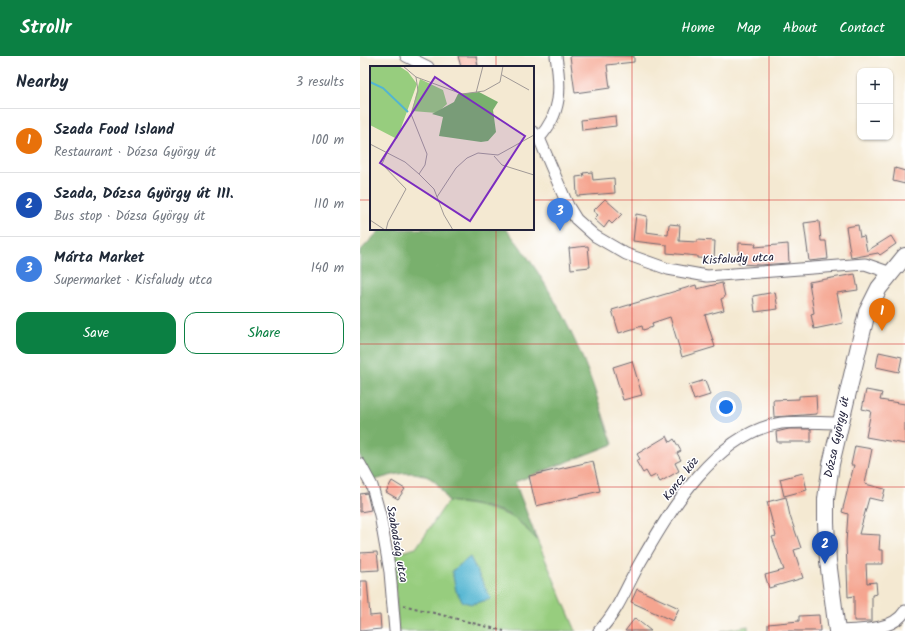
<!DOCTYPE html>
<meta charset="utf-8">
<style>
:root{--surface:#fff;--page:#f6f6f7;--text:#1f2937;--muted:#747a83;--line:#e0e1e3;--accent:#0b8043}
body{margin:0;font-family:Kalam,sans-serif;background:var(--page);color:var(--text)}
.controls{position:absolute;right:12px;top:12px;display:grid;overflow:hidden;border-radius:8px;box-shadow:0 1px 3px #0004}
.controls button{width:36px;height:36px;display:grid;place-items:center;padding:0;border:0;border-bottom:1px solid var(--line);background:var(--surface);color:var(--text);font:20px sans-serif}
.you{position:absolute;left:366px;top:351px;width:14px;height:14px;margin:-10px;border:3px solid #fff;border-radius:50%;background:#1a73e8;box-shadow:0 0 0 6px #1a73e833}
.badge{display:grid;place-items:center;width:26px;height:26px;border-radius:50%;background:var(--accent);color:#fff;font-size:13px;font-weight:700}
.pin{position:absolute;translate:-50% -33px;filter:drop-shadow(0 1px 2px #0008)}
.pin::after{content:'';position:absolute;top:21px;width:14px;height:12px;background:inherit;clip-path:polygon(0 0,100% 0,50% 100%)}
.list{margin:0;padding:0;list-style:none}
h2{display:flex;justify-content:space-between;align-items:center;height:52px;margin:0;padding:0 16px;font-size:17px}
h2 small{font-size:13px;font-weight:400;color:var(--muted)}
.list li{display:grid;grid-template-columns:26px 1fr auto;gap:12px;align-items:center;box-sizing:border-box;height:64px;padding:0 16px;border-top:1px solid var(--line)}
.list b{display:block;font-size:15px;white-space:nowrap}
.list p{margin:0;font-size:13px;white-space:nowrap;color:var(--muted)}
.list em{font-size:13px;font-style:normal;color:var(--muted)}
.actions{display:flex;gap:8px;padding:12px 16px}
.actions a{flex:1;padding:9px 0;border:1px solid var(--accent);border-radius:12px;text-align:center;font-size:14px;color:var(--accent)}
.actions .main{background:var(--accent);color:#fff}
.map{position:relative;flex:none;width:545px;height:575px;overflow:hidden}
header{display:flex;align-items:center;gap:24px;box-sizing:border-box;height:56px;padding:0 20px;background:var(--accent);color:#fff}
header strong{font-size:19px}
nav{display:flex;gap:22px;margin-inline-start:auto;font-size:14px}
main{display:flex}
aside{flex:1;background:var(--surface)}
.map>svg:first-child{display:block}
.green{fill:#97cd7e;stroke:#5c785c}
.forest{fill:#79b06d;stroke:#4e6954}
.water{fill:#53b5d1;stroke:#3a6c86}
.building{fill:#f5a590}
.lines{fill:none;stroke-linecap:round;stroke-linejoin:round}
.minor-casing{stroke:#6c6870;stroke-width:13}
.secondary-casing{stroke:#6c6870;stroke-width:18}
.path{stroke:#6c6870;stroke-width:2;stroke-dasharray:3 3;stroke-linecap:butt}
.minor{stroke:#fff;stroke-width:11}
.secondary{stroke:#fff;stroke-width:16}
.grid{fill:none;stroke:#d62828;stroke-width:1;stroke-opacity:0.55}
.labels{text-anchor:middle;dominant-baseline:central;stroke-width:3;stroke-linejoin:round;paint-order:stroke}
.street-label{font-size:12px;fill:#22223b;stroke:#fff}
.inset-river{fill:none;stroke:#53b5d1;stroke-width:2}
.inset-road{fill:none;stroke:#a09996;stroke-width:1}
.view{fill:#7b2cbf;fill-opacity:0.15;stroke:#7b2cbf;stroke-width:2}
.inset-edge{fill:none;stroke:#22223b;stroke-width:2}
</style>
<header>
<strong>Strollr</strong>
<nav><a>Home</a><a>Map</a><a>About</a><a>Contact</a></nav>
</header>
<main>
<aside>
<h2>Nearby<small>3 results</small></h2>
<ul class="list">
<li><span class="badge" style="background:#e8710a">1</span><div><b>Szada Food Island</b><p>Restaurant · Dózsa György út</p></div><em>100 m</em></li>
<li><span class="badge" style="background:#1a4fb4">2</span><div><b>Szada, Dózsa György út 111.</b><p>Bus stop · Dózsa György út</p></div><em>110 m</em></li>
<li><span class="badge" style="background:#3f7fe0">3</span><div><b>Márta Market</b><p>Supermarket · Kisfaludy utca</p></div><em>140 m</em></li>
</ul>
<div class="actions"><a class="main">Save</a><a>Share</a></div>
</aside>
<div class="map">
<svg width="545" height="575" viewBox="0 0 545 575">
<rect width="100%" height="100%" fill="#fff"/>
<filter id="ink" filterUnits="userSpaceOnUse"><feTurbulence type="fractalNoise" baseFrequency=".025" numOctaves="2"/><feDisplacementMap in="SourceGraphic" scale="8" xChannelSelector="R" yChannelSelector="G"/><feConvolveMatrix kernelMatrix="1 2 1 2 8 2 1 2 1" color-interpolation-filters="sRGB"/></filter>
<filter id="wash" filterUnits="userSpaceOnUse"><feTurbulence type="fractalNoise" baseFrequency=".012" numOctaves="4" result="noise"/><feDisplacementMap in="SourceGraphic" scale="16" xChannelSelector="R" yChannelSelector="G"/><feGaussianBlur stdDeviation="0.9" result="paint"/><feColorMatrix in="noise" values="0 0 0 0 0 0 0 0 0 0 0 0 0 0 0 0 0 1.4 0 .05"/><feComposite in="paint" operator="in"/></filter>
<g filter="url(#wash)">
<rect width="100%" height="100%" fill="#f4e9d2"/>
<path class="green" d="M88,445l30,5 22,6 16,7 21,21 39,91h-178l-4,-72 4,-6 18,-5z
M388,570v5h-27z"/>
<path class="forest" d="M21,173h125c30,35 55,80 74,123 13,29 22,62 33,92l-98,38 22,58c-7,-7 -13,-15 -20,-20 -18,-14 -48,-16 -69,-19 -4,-6 -9,-17 -15,-21 -19,-13 -41,-5 -61,1l-12,-25v-205z"/>
<path class="water" d="M110,501l21,42 -19,5 -9,-2 -7,-11 -4,-20z"/>
<g id="blocks">
<path class="building" d="M98,0h18l2,10 -17,1z
M210,0h64v6l-27,3 3,23 -35,5z
M255,60l1,10 -34,4 -1,-10z
M535,112l10,3v13l-12,-3z
M232,116l1,8 21,-2 1,15 -38,3 -1,-19 8,-1 -1,-3z
M245,143l17,15 -10,10 -3,-3 -5,7 -10,-9 4,-4 -5,-4z
M276,158l11,2 -1,16 22,3 1,-11 11,1 -1,16 18,1v-2l18,1 -1,18 -17,-1v-2l-30,-3v-8l-34,-4z
M459,165l2,20h5l2,18 -19,2 -5,-38z
M498,169l2,12 4,-1 3,15 24,-15 5,8 -16,11 -2,-2 -27,5 -5,-31z
M379,187l17,1 -1,3 33,-3 1,19 -29,2 -22,-1z
M228,190l2,21 -19,2 -2,-21z
M495,218l3,16 -21,3 6,30 -29,6 -3,-15 3,-1 -5,-31z
M362,227l3,14 -4,2 3,11 -19,5 10,32 -33,10 -12,-40 -18,6 1,4 -10,3 -1,-4 -23,7 -7,-23 84,-25 1,4z
M415,236l3,17 -23,3 -2,-16z
M519,296l23,5 -3,15 -23,-5z
M272,305l10,34 -19,5 -10,-33z
M345,324l5,15 -16,5 -5,-15z
M506,334l16,3 -2,7 25,4v40l-39,-7 5,-26 -9,-2z
M456,339l1,19 -43,3 -1,-17 26,-1v-3z
M429,373h22v13h-34l-1,-10z
M307,380l3,6 4,-3 7,12 -4,2 4,7 -6,3 4,8 -19,11 -4,-7 -6,3 -4,-7 -3,2 -7,-12 4,-2 -3,-5z
M495,390l17,3 -7,35 20,5 -3,12 -13,-3 -10,36 21,1 -1,15h4v14h-17l1,19 9,-1 1,12 -5,1v26h-18v-25l-6,1 -2,-55 2,-28 -6,-2 12,-47h-3z
M233,405l7,30 -64,15 -7,-30z
M443,417l4,17 -23,6 -4,-17z
M32,425l13,8 -7,10 -12,-7z
M7,437l4,17 -11,2v-18z
M426,441l4,19 11,32 -7,2 9,28 -34,10 -4,-13 19,-5 -12,-33 4,-1 -9,-34z
M17,496l2,18 -19,1v-18z
M0,525h7l3,35 10,-1 1,14 -21,2z
M277,533l42,19 -6,13 -42,-19z
M459,559l1,16h-52v-7l31,-3v-5z
M275,562l16,13h-26z"/>
</g>
</g>
<g filter="url(#ink)">
<use href="#blocks" fill-opacity="0" stroke="#6c6870" stroke-width="1"/>
<g class="lines">
<g class="minor-casing">
<path id="minor" d="M46,0l22,11
M173,76l6,6 29,68 8,13 19,17 31,18 42,15 39,7 158,-12 26,9
M179,82c23,-25 22,-50 17,-82
M0,408l12,22 8,29 10,57 5,59
M239,575c20,-21 28,-46 42,-70 30,-52 75,-128 140,-138 19,-2 39,0 58,0
M477,575c22,-1 56,0 68,-20"/>
</g>
<g class="secondary-casing">
<path id="secondary" d="M477,575l-9,-70 -2,-38v-24l5,-35 36,-152 12,-24 26,-32"/>
</g>
<path class="path" d="M43,549l101,26"/>
<use href="#minor" class="minor"/>
<use href="#secondary" class="secondary"/>
</g>
</g>
<path class="grid" d="M136,0v11M272,0v575M409,0v575M0,144h11M173,144h372M136,173v402M0,288h545M0,431h545"/>
<g class="labels">
<g class="street-label">
<text transform="translate(378 203) rotate(-3)">Kisfaludy utca</text>
<text transform="translate(477 381) rotate(-78)">Dózsa György út</text>
<text transform="translate(321 423) rotate(-53)">Koncz köz</text>
<text transform="translate(37 488) rotate(80)">Szabadság utca</text>
</g>
</g>
<g transform="translate(10 10)">
<rect width="164" height="164" fill="#f4e9d2"/>
<path d="M0,0h29l9,6 9,12 -20,55 -27,-14zM50,13l23,11 4,14 -10,9 -25,-2z" fill="#97cd7e"/>
<path d="M109,26l19,10 -5,8 3,22 -8,9 -7,1 -42,-6 4,-19 -11,-3 22,-12 4,-8z" fill="#79b06d"/>
<path class="inset-river" d="M0,16l13,6 25,24"/>
<path class="inset-road" d="M33,0l13,11 46,17 22,-3 16,-9 3,-16M132,9l27,15M46,11l2,14 -7,23 16,40 -2,11 -6,9M106,27l7,-27M0,78l35,18 14,12 15,15 10,26 9,15M124,90l8,9 32,10M67,131l19,-29 11,-10 11,-5 20,2 36,-20M0,154l15,10M16,164l2,-8 18,-33 -24,-25 5,-11"/>
<path class="view" d="M65,11l90,59 -55,85 -90,-58z"/>
<rect width="164" height="164" class="inset-edge"/>
</g>
</svg>
<div class="controls">
<button>+</button>
<button>−</button>
</div>
<div class="you"></div>
<div class="pin badge" style="left:522px;top:275px;background:#e8710a">1</div>
<div class="pin badge" style="left:465px;top:508px;background:#1a4fb4">2</div>
<div class="pin badge" style="left:200px;top:175px;background:#3f7fe0">3</div>
</div>
</main>
